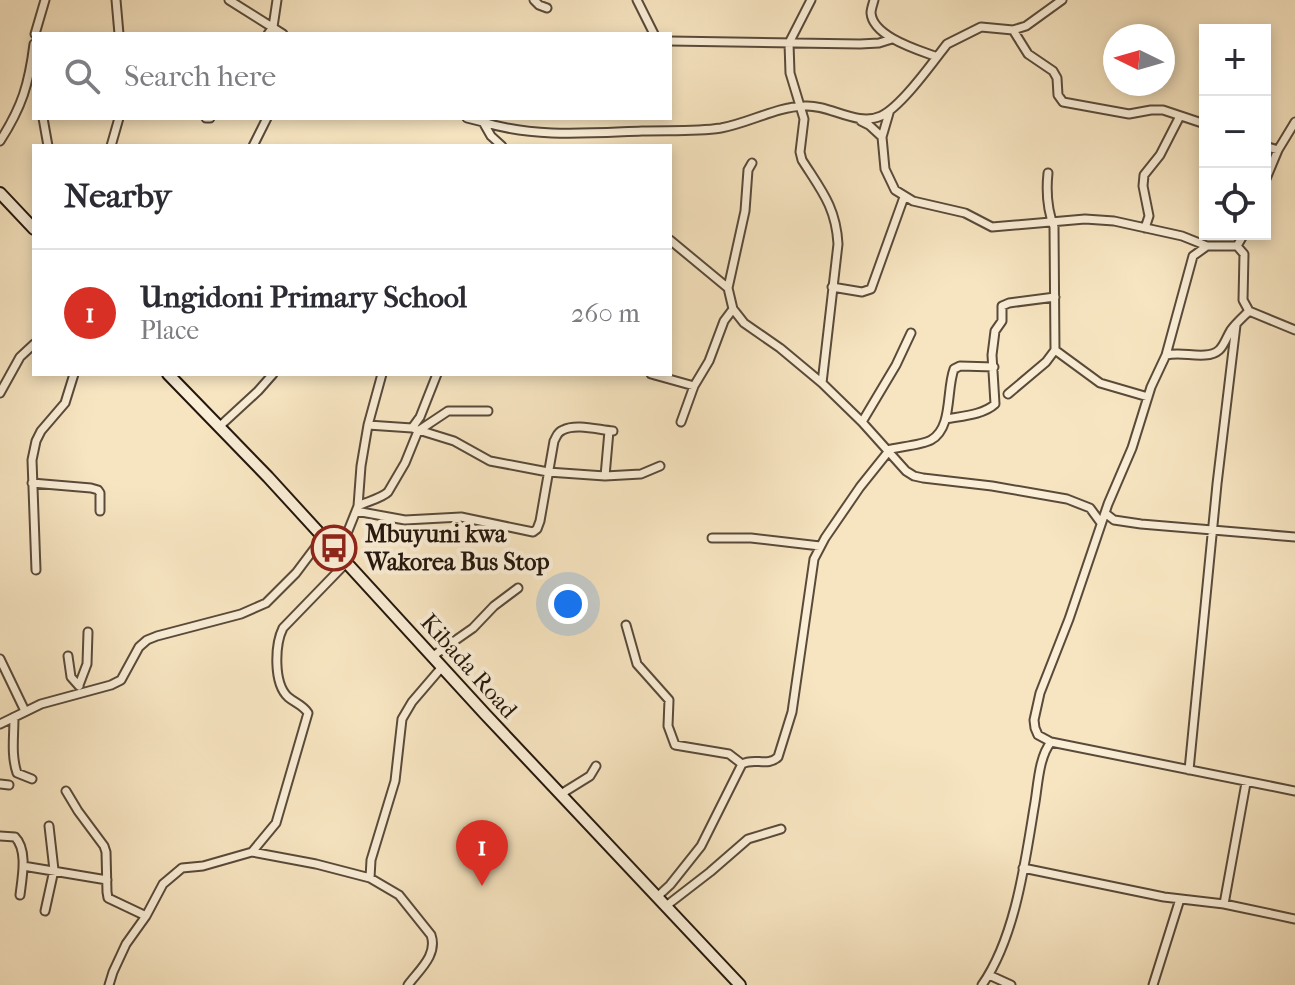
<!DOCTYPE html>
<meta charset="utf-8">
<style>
:root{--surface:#fff;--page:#f7f7f7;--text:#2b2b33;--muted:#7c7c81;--line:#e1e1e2;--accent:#d93025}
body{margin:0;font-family:"IM FELL French Canon",serif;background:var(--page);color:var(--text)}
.controls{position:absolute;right:24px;top:24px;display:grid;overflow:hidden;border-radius:0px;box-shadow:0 4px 12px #0003}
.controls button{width:72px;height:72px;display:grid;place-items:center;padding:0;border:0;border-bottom:2px solid var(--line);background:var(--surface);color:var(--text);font:40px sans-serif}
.compass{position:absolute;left:1103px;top:24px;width:72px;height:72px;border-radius:50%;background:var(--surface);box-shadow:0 4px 12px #0003;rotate:275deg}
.you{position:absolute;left:568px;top:604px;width:28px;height:28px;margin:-20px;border:6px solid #fff;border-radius:50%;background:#1a73e8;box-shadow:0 0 0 12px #1a73e833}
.badge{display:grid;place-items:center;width:52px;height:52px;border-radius:50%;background:var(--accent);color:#fff;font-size:26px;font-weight:700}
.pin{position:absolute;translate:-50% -66px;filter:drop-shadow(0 2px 4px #0008)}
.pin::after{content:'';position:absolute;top:42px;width:28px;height:24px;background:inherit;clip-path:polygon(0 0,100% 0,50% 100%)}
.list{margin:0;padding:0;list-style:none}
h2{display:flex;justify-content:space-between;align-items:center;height:104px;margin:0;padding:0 32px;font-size:34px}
h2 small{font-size:26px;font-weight:400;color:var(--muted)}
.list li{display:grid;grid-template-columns:52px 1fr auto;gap:24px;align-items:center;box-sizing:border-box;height:128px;padding:0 32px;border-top:2px solid var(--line)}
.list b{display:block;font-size:30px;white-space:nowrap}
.list p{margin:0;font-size:26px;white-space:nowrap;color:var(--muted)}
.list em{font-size:26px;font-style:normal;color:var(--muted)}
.icon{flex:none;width:44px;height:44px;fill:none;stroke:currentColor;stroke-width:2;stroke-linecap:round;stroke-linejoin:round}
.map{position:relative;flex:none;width:1295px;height:985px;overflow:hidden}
.search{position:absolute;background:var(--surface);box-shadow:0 4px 12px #0003;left:32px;top:32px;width:640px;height:88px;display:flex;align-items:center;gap:20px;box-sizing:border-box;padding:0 28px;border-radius:0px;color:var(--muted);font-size:30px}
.panel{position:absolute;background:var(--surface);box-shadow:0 4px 12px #0003;left:32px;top:144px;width:640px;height:232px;border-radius:0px}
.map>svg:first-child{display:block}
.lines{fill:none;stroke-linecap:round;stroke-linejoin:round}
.minor-casing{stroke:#594a3a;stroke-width:11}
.secondary-casing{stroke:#24170d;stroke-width:14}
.minor{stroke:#faeed7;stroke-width:7}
.secondary{stroke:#faeed7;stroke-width:10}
.labels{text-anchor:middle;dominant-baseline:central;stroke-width:8;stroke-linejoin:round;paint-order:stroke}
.poi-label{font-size:24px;font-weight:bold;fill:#24170d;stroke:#faeed7;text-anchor:start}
.street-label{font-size:24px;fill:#24170d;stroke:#faeed7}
</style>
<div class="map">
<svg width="1295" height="985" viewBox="0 0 1295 985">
<rect width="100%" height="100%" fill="#f7e5c1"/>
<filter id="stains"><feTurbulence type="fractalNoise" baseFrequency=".0025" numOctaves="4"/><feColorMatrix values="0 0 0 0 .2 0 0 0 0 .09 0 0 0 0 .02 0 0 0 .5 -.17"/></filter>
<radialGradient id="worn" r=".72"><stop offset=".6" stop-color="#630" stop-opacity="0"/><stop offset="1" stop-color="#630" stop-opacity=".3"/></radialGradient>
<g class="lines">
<g class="minor-casing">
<path id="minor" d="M116,0l3,34
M229,0l54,34
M534,0l5,5 8,3
M637,0l17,34
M811,0l-22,43 1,30 14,46 -4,33 2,8c19,30 34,47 36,84l-16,139
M874,0c-1,4 -3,9 -3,13 2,24 48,37 66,44
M1013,30l15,24 25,17 4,7 1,17 5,7 66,12 22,-4h12l42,14
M35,34l10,-34
M268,34l5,-7 4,-27
M670,41l190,3 19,-1 13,-4
M43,118l5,28
M206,118h4
M467,118l16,4 8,14 11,10
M861,121l8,4 13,12 3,32 10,21 18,11 52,12 27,14 93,-8 29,2 68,15 25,10
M483,122c51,16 106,11 159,9 26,-1 52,1 79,-3 28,-5 55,-21 83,-22 26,-2 52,21 77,10 20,-9 52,-54 66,-72l34,-17 32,3 13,-4 36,-26
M882,137l7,-24
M0,141c22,-34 29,-57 34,-97
M111,146l8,-28
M253,146l14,-28
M1265,146l13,4
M1048,173c-2,19 -1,36 6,54l1,123 45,33 48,14
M1265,181l13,-31 17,-28
M1145,228l4,-12 -6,-30 1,-11 16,-20 20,-39
M670,240l58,48 5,21 11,14 36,25 42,35 40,39 44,49 8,5 9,2 69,8 75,13 23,9 11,15
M1237,246l7,8 -1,46 6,11 46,19
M832,287l30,5 9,-3 33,-92
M728,288l17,-77 3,-41 4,-7
M1166,355c14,-3 25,1 39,0 18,-1 18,-12 26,-25 5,-7 12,-13 18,-19
M651,374l43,12 15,-25 15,-40 9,-12
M0,393l20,-36 14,-13
M1008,394l38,-32 9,-12
M946,419c16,-3 37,-4 49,-15l-3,-49 3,-24 7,-10v-15l7,-3 46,-6
M681,422l13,-36
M862,422l34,-57 15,-32
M368,425l44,3 8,-11 17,-43
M220,426l38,-35 15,-17
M412,428l42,13 36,20 58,11 57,4 36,-2 19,-8
M887,450c11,-3 35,-5 44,-10 22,-12 15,-50 23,-71l6,-3 34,1
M605,476l4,-45
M32,483l59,5 7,2 2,3v18
M358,506c8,-4 24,-8 30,-14l17,-29 13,-32 30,-20h40
M356,511l49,9 56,-3 72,15 4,-3 3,-8 14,-80c3,-5 3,-9 9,-11 13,-7 36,0 50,1
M1105,513l9,7 27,4 154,13
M712,538h39l69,8
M334,548l14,-17 10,-25 3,-40 7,-41 14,-51
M36,570l-4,-110 4,-19 5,-10 24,-28 9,-29
M626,625l11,39 32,36 -1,26 7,19 54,9 13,10
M68,656l3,21 8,9
M433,656l40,-28 21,-22 24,-18
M0,659l25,52
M79,685l8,-21 1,-32
M14,717c0,20 -3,38 3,56l15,6
M0,724l41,-20 70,-19 10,-5 18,-33 8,-7 10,-4 84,-22 25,-11 30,-30 27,-36
M1051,742l-13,-7 -3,-7 -1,-8 6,-27 29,-74 39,-115 24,-56 19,-61 15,-32 27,-99 14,-10h30l7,-12
M1189,770l28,-286 19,-159
M0,784l9,1
M66,791l12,20 26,35 2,6 1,40 1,6 38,18
M561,794l29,-18 6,-10
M0,836l15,1c13,13 7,41 5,58
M252,852l64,12 54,14 29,17 32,40c7,20 -12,35 -23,50
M23,866l84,14
M1023,868l141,29 60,7 71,15
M370,878l1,-18 24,-79 7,-62 10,-17 30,-35
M657,897l13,-12 31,-39 41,-82c12,-7 26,3 36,-7l14,-45 22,-153 11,-21 35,-51 28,-35
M1224,904l22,-121
M666,906l44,-34 38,-33 33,-10
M45,911l9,-41 -5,-44
M989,975l22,10
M109,985l4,-13 13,-28 20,-28 17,-32 19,-16 21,-2 49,-14 24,-29 32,-110c-5,-8 -13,-10 -20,-16 -15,-14 -13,-53 -5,-69l64,-66
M982,985c33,-47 43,-122 52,-177 4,-20 4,-50 17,-66l244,49
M1153,985l27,-86"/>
</g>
<g class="secondary-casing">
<path id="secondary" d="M0,193l34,36
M168,374l100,103 217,237 255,271"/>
</g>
<use href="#minor" class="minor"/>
<use href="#secondary" class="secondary"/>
</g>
<defs>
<g id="bus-ring" transform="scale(2.3)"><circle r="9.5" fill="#faeed7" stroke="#8f2418" stroke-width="1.5"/><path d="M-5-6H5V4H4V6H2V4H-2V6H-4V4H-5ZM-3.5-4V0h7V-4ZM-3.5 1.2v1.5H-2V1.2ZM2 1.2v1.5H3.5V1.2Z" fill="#8f2418"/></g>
</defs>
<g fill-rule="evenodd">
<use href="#bus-ring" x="334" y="548"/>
</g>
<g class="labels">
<g class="poi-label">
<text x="365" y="534">Mbuyuni kwa<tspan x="365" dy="28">Wakorea Bus Stop</tspan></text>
</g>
<g class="street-label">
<text transform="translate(469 666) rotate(48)">Kibada Road</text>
</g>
</g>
<rect width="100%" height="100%" filter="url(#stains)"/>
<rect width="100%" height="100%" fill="url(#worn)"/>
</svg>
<div class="controls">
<button>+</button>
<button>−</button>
<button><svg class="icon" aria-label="locate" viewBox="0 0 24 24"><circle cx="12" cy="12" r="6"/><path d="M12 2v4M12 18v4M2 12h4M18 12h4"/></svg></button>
</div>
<svg class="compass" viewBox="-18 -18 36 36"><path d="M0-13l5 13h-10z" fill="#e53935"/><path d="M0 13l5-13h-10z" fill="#7c7c81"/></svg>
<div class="you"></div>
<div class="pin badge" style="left:482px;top:886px">1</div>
<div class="search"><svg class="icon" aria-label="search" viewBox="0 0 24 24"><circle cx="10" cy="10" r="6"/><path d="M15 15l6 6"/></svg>Search here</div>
<section class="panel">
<h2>Nearby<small></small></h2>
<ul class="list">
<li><span class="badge">1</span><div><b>Ungidoni Primary School</b><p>Place</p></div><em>260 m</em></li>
</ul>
</section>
</div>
